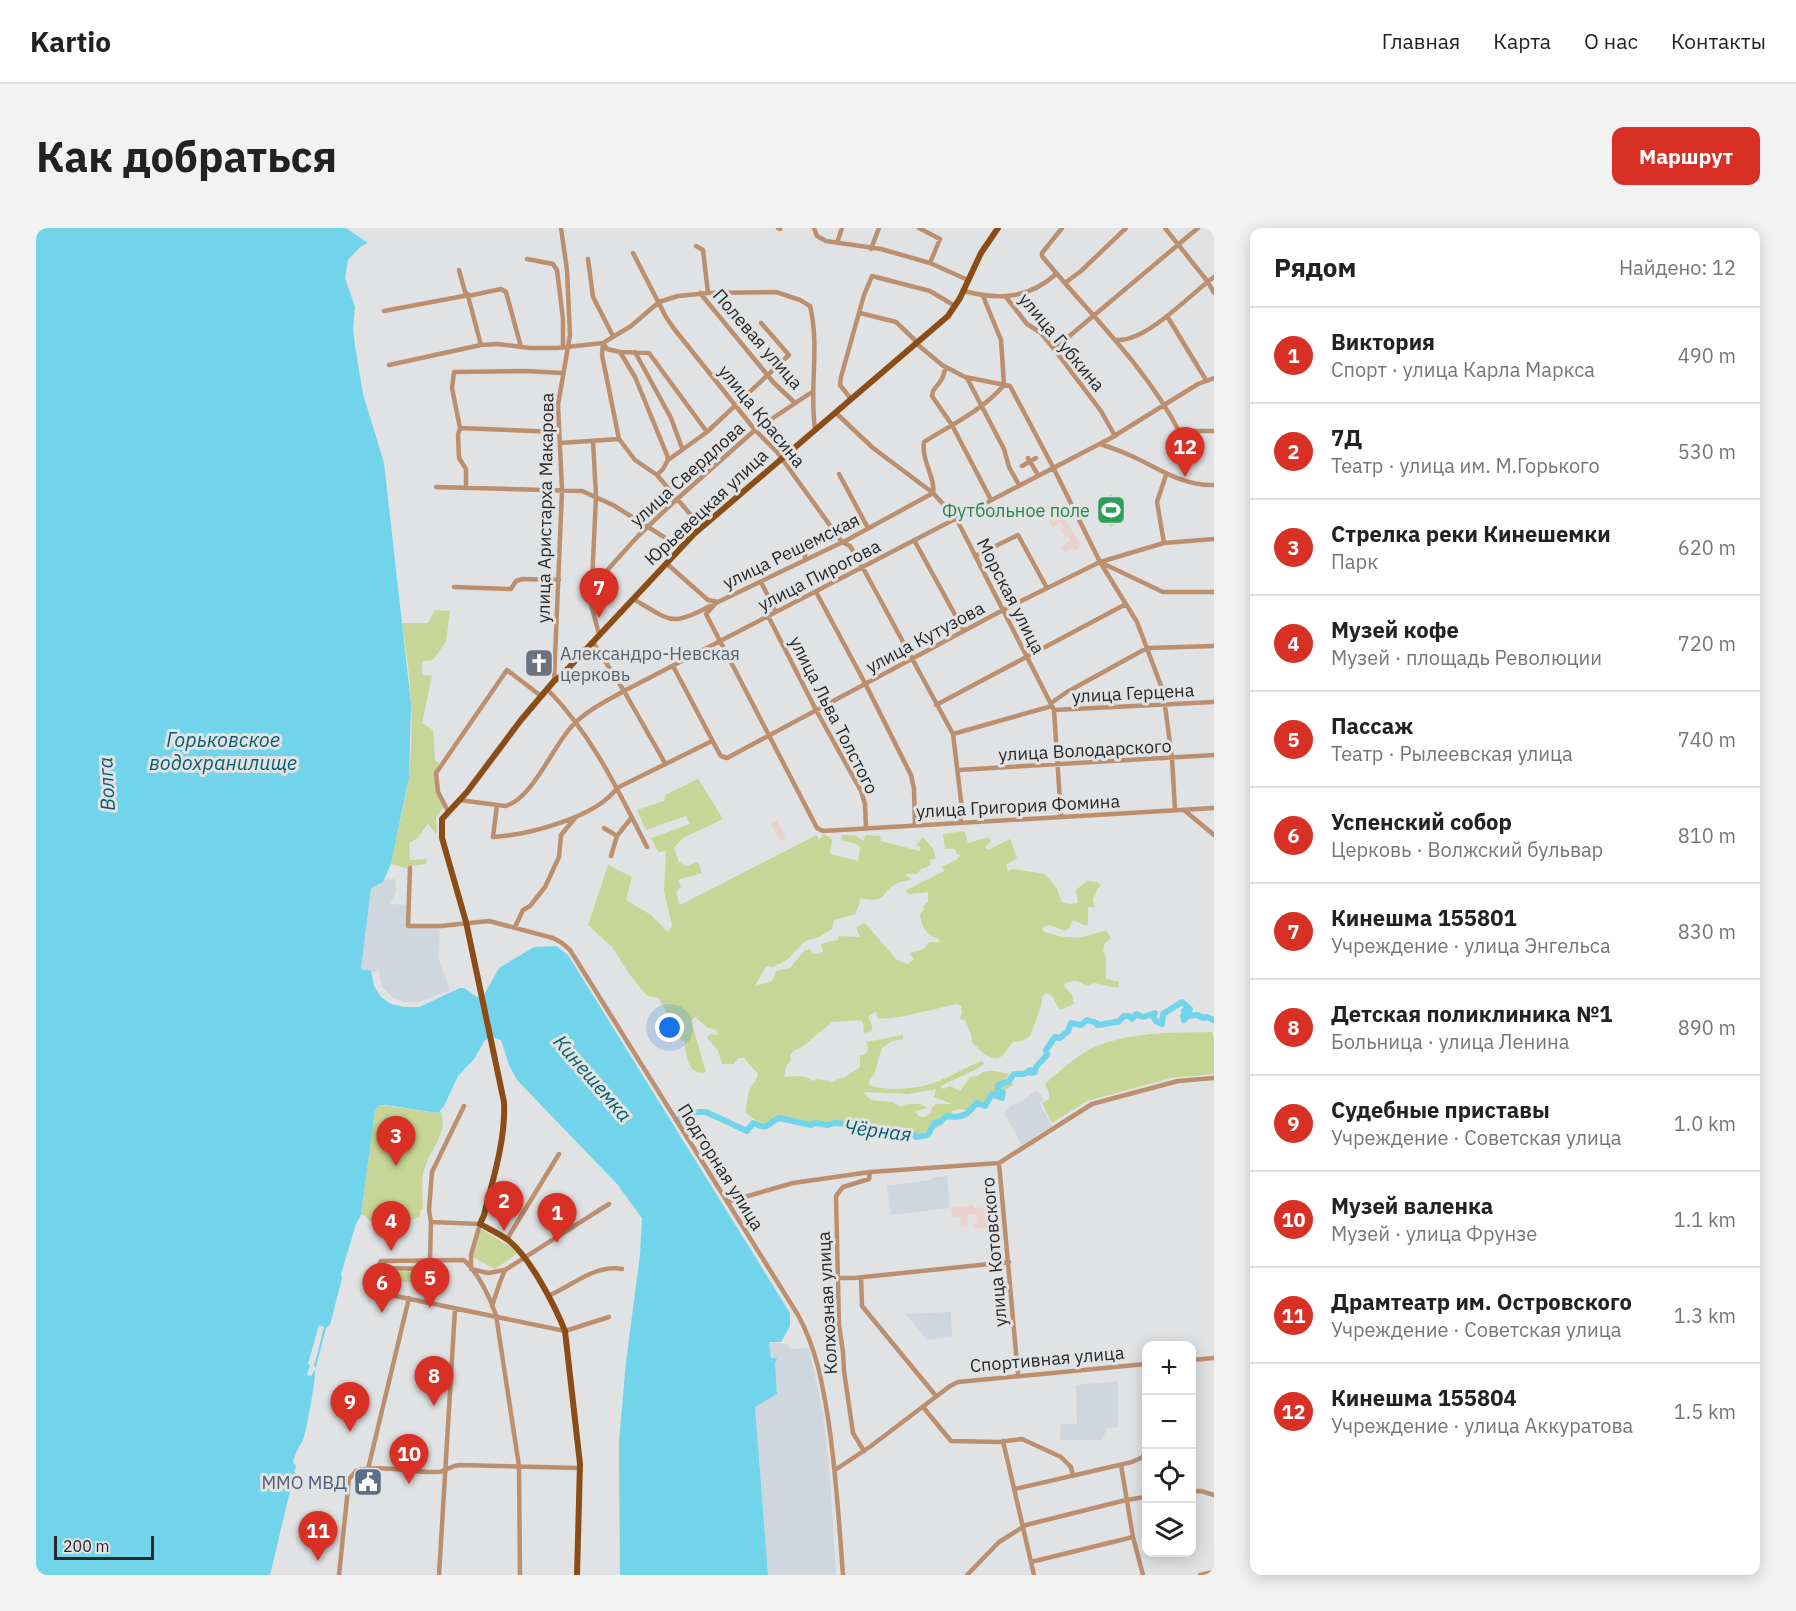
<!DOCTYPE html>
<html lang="ru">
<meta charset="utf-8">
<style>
:root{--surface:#fff;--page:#f2f2f2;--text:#222;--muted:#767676;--line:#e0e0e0;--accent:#d93025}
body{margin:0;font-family:"IBM Plex Sans",sans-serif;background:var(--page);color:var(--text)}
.controls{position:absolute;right:18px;bottom:18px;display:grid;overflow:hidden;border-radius:12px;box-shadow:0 3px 15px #0003}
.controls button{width:54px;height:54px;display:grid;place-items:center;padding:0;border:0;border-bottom:2px solid var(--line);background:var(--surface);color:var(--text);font:30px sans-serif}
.scale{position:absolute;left:18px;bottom:15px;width:100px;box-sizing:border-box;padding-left:6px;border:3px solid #29292a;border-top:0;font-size:16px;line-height:21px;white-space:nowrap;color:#29292a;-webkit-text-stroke:4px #e0e2e3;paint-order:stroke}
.you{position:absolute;left:634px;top:800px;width:21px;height:21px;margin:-15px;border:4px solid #fff;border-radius:50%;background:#1a73e8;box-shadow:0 0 0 9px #1a73e833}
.badge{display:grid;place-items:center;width:39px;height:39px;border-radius:50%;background:var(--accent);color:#fff;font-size:20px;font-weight:700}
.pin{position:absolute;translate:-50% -50px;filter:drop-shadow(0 2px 3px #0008)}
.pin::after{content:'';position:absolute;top:32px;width:21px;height:18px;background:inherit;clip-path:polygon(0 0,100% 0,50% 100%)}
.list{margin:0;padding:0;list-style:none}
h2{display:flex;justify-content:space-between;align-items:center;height:78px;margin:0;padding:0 24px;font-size:26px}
h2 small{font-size:20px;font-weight:400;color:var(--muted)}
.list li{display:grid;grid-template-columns:39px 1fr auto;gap:18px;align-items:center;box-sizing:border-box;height:96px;padding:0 24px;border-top:2px solid var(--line)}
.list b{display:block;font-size:22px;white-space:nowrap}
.list p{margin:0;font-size:20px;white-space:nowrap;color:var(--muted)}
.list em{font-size:20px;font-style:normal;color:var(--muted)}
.icon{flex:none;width:33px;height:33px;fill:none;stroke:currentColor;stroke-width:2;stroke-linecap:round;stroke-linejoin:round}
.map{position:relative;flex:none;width:1178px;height:1347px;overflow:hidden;border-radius:12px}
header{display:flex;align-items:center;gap:36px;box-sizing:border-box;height:84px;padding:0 30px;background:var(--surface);border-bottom:2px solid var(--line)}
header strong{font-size:28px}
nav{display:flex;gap:33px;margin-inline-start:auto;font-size:21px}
.intro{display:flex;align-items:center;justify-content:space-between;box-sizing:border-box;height:144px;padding:0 36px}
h1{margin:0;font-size:42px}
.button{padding:15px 27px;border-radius:12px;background:var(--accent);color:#fff;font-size:21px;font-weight:700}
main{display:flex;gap:36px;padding:0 36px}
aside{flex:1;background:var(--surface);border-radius:12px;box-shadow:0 3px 15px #0003}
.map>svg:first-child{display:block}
.built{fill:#d0d6dd}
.education{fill:#ebd1ce}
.green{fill:#c7d696;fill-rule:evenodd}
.water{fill:#71d4eb}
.pier{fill:#e0e2e3}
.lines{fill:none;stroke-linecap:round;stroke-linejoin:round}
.river{stroke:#71d4eb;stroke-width:6}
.minor{stroke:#bc8f6f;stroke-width:4.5}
.major{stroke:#8b4c15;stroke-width:6}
.labels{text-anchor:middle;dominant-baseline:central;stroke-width:6;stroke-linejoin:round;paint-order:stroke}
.street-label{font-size:18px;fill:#29292a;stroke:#e0e2e3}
.leisure-label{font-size:18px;fill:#27864d;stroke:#e0e2e3;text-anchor:end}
.worship-label{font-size:18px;fill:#5b616d;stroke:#e0e2e3;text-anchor:start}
.service-label{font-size:18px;fill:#4e5e75;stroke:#e0e2e3;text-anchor:end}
.water-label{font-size:20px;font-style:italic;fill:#085f6f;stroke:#e0e2e3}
</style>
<header>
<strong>Kartio</strong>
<nav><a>Главная</a><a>Карта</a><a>О нас</a><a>Контакты</a></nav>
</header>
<div class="intro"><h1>Как добраться</h1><a class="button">Маршрут</a></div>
<main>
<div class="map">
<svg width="1178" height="1347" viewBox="0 0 1178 1347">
<rect width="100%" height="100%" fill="#e0e2e3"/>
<path class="built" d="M359,651l1,13 -6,12 17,1 4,22h29l-2,31 12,32 -32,12h-14l-12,-5 -10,-10 -3,-16 -7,1 -11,-3 10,-81 13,-8z
M999,863l5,3 4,6 -4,3 12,23 -30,19 -17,-30 1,-4 4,-3v-2l13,-5z
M911,948l3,32 -59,7 -4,-29 44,-6v-2z
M915,1084l1,25 -25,3 -21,-26z
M733,1114l19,2 2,5 19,-1 14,66 7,64 6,97h-68l-13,-168 22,-13 -3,-31 3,-5 -6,1z
M1082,1153v46l-11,1 -5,12h-42l1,-16h16l-1,-39z"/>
<path class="education" d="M1026,286l19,32 -7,5 -2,-4 -8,5 -3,-6 9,-5 -2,-5 -3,1 -4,-7 3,-2 -4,-6 -7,6 -4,-7z
M741,592l9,18 -6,3 -9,-17z
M938,977l1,3 13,-1 2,20 -17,2v-5l6,-1 -2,-9 -10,1 1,11 -7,1 -1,-11 -8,1 -1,-10z"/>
<path class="green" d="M1076,266l12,26 -14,7 -13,-26z
M399,382l15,1 -4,31 -13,18 -11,1v14l10,1 -10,47 11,7 2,30 4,3c-8,16 -3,29 5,44l-8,10 1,16 -3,-1 -6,-9 -10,15 -9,5 1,17 17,-1 -1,5 -14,2v6l-6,-4 -15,-4c6,-30 14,-60 18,-90 6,-51 1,-102 -7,-151h26z
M662,551l25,40 -40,19 -9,10 5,14 7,4 12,-4 4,11 -24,7 3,7 -5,5 4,13 137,-70 2,5 5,-6 8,5 -2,15 28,7 2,-14 -6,-4 -11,-2 -2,-6h14l8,6 3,-6 14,1 1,5 38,10 2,-4 -5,-2 7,-8 11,13 2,9 -6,1 1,5 -10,4 -4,5h-13l8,5c-4,2 -10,2 -14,4 -19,9 -10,22 -38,15 1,7 -4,10 -4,16l-22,6 -2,9 -13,8 -14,4 -18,19 -14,7 -7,-1 -11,20 17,-5 4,-10 14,-3 14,-17 6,-2 3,5h6l4,-3 -2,-7 16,-4 2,-4 21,1 -4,-9 9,-5 32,37 11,4 6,-5 -5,-6 15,-4 6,-7h10l-1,-3c-12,-3 -18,-13 -19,-25l4,-4 -1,-4 5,-4v-10l-20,2 -2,-4 38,-19 -2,-4c7,-5 14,-5 19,-12l-4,-1 -2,-5h-10l-2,-15 21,-3 4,12 20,-6 3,4 -6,6 3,3 22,-11 7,19 -11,7 2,6 4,-2 33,5 12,15 5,13 8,2 8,-1 -2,-13 11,-9 10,1 3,3 -7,14 1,9 -6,-1v17l-2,2 -13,-6 -4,8 -4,3 -16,-6 -6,2v4c12,6 31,8 44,5 7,-2 11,-4 19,-5l5,7 -6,5 -2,7 3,8v21l13,3 -1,6 -23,-5 -9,3c-8,-7 -15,-6 -23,-1l9,10 2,9 -14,6 -8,-14 -6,-3 -4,4 -1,9 -11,30 -8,5 -9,1c-4,4 -6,8 -9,12 -11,12 -24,-4 -32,-12l-1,-8 -6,-14 -5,-1 2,-7 -1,-6 -4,-2 -57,13 -22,2 -2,-8 -8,6 4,8v6l-6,2 -3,-2 1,-5 -3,-6 -29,2 -30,25 -9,4 -3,5 1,5 -5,5 -2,11c11,0 19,-3 29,4l5,-2 11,2 2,2 5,-2v-2l9,-2 15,-10v-12l6,-1 2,-6 -2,-6 37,-7v4l-11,2 -10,7 -8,27 -4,3 -1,6c13,9 50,4 65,-1 16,-6 31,-16 48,-22l2,3c-13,10 -30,14 -44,23l4,2 6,-3 10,5 10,-14 8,-1c8,-9 21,-4 31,-2l-5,8 10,2 -6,4 -37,23 -11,-2 -7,2 -10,13 -12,7 -18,3 -45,-10 -52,-2 -35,-4c-12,11 -25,5 -35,-6 1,-8 1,-18 5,-25 3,-5 6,-7 7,-13l-14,-16h-6l-4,6h-12l-4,-14 -11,-12 3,-4 8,1 -2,-5 -8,-2 -13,-11 -4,4 15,51c-17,5 -21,-17 -21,-30l-5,-3 -21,-41 -12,-2 -17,-21 -18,-28 -24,-22 20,-60 24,12 -6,23 25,15 17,17 4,-6 -8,-35 2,-40 -8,1 -7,-14 39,-14 -4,-8 -40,14 -9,-20 27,-9 1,-6zM900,861l-2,8 18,7h-17l-4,5v4l-6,4 -7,-1 -3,-5 12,-3c-6,-6 -16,-4 -24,-3l-2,2 -9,-5 -21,-2 -7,-7 4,-1 40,2z
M1176,804l2,7v35l-43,4 -84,23 -35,22 -10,-20 7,-4v-7l-4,-8c13,-11 25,-23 40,-32 37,-21 85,-19 127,-20z
M344,877l58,8 2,-2c10,21 -11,39 -16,59 -3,11 -1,27 -1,39h-2l-1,8 -11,4 -25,-3 -14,3 -4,-5 -5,-1 14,-105z
M445,1001l38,23 -24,17 -22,-12z
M342,1043l48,1v10h-48z"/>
<path class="water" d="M0,0h310l22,15 -8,4 -12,13 -3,18 10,29 -2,22 2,17 8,48 21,69 27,240 -2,74 -18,87 -8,18 -12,6 -10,81 10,2 3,15 7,11 10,7 13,3h15l41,-19h4l13,9 7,-2 15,-27 35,-21 22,-1 12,9 222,358v13l-9,16h-12l2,16h6l-2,5 2,31 -22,13 13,168h-148l-1,-133 7,-80 14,-107 2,-37 -25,-34 -100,-104 -8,-15 -8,-25 -8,-3 -8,3 -11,19 -16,17 -14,30 -6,7 -52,-8h-6l-5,5 -14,105 -5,9 -15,50 1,4 -12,47 -4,3 -11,43c1,6 -9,63 -12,69 -5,9 -7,11 -10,22l3,4 -26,109h-234z"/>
<path class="pier" d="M283,1097l5,2 -10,40 2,1 -5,8 -4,-1 3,-10 -2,-1z"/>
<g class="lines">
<path class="river" d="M643,891l18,-7h9l41,19 6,-8c18,8 12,1 26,-5l32,7 4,-2 13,2 6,-2 29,2 29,10 20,-2 4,4 12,-2 6,-12 6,-1 7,-6c15,3 22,-2 29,-13l9,3 7,-12 10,4 1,-6 -5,-2v-5l11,-4 5,-7h10l6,-4 1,3 4,-1 1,-5 11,-12 -1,-5 9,-13 5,1 8,-7 3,-8 10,2 6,-5 10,3v2c7,1 12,-4 21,-3l6,-6h5l3,3 4,-5 7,3 12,-4 -2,4 3,4 6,3 1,-10 19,-12 8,7 -1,2h-5l2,3 -3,2 1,4 4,-4 9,-1 6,3 4,-1 7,3"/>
<path class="minor" d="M742,0l2,1
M778,0l3,8 9,5 55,8 49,14 38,17
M883,0l21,11 -10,24
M1026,0l-20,25v3c47,58 102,108 137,175h35
M1129,0l43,54 6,11
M801,15l5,-15
M660,18l7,4 5,43
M835,21l8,-21
M597,25l33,64 9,13 80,100 22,22 65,90 8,4 13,22 90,166 9,75 -2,14
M491,31l26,5 4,6 6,49v28
M552,31l5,38 20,39
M1029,55l16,-12 45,-43
M928,63c34,9 65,8 92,-17
M664,65l74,90 21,20
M970,69l21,27 14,9 13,16 47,62 14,25
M348,83l85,-16 -4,-3 -6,-22
M824,85l36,9 22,21
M1131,88l39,64
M1081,112c30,2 73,-46 97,-63
M567,115l4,6 13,3 29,1 58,79
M567,116l-1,11 17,84
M881,116l25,21 23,12 45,9 43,81 47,95 37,60 26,69 9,67 3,52
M445,117l-13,-49 33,-7 5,3 15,55
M1018,121l144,-121
M584,124l15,25 32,78 1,5
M599,124l36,66 11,30
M353,137l92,-20 16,-1 33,4h27l46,-5 28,-17 28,-24 19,-6 30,-3 68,-1 24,8 10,6c10,40 -1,83 5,123
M910,139l-4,12 -9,12 -1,5 20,29 39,75
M931,150l37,71 5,18 10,18
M815,171l-11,-14 1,-8 23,-82 8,-19 58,15 25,15
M799,184l38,36 60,45 23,25 98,192 7,107
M424,200l98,4
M557,213l3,55 -5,108 8,30
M524,215l59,-4 16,21 22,15 44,52
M1064,216c9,3 18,6 27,10 29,12 53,32 87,31
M992,230l10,17
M986,238l14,-8
M803,246l29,54
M621,247l6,-6 5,-9 39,-28 82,-77 -28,-32
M400,259l146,4 31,14 67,42
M430,260v-19l-7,-11 -1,-23 2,-7 -8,-40 2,-16 72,-1 36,2
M897,265c3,-14 -12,-33 -9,-51 27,-17 59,-32 80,-57l-3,-45 -18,-44
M878,312l50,91
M1128,315l-7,-41 9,-27
M769,316v16
M939,328l43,-21 29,53
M630,335l42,37 10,2 129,-62 86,-47
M1066,335l61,29h51
M725,354l15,30
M418,359l57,2 5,-8 6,-2 37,1
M555,360l48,-53 37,-35 79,-70 57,-38
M780,364l49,91 46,92 3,14 1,37
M597,371c38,21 36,29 77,7
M681,374l-11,12 111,214 6,3 391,-23
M732,388l48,94 45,81 4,13 1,25
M557,414l31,49 41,72
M637,438l46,87 2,3 6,2 276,-148 97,-48 64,-19 50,-4
M518,453l8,-191 -4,-85 12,-70 -3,-65 -6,-42
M511,461c44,44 72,103 100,158
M1015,475l16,-11 80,-44 67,-2
M900,477l190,-101
M1018,482l160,-8
M917,506l99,-28
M922,542l256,-15
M423,572l46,6c28,-7 48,-61 68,-81 14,-15 34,-24 51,-34l487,-253 87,-54 16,-6
M461,577l-4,32c35,-2 104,-20 124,-49l95,-47
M1148,582l30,25
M412,583l-10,-19 -2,-19 71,-103 34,26
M568,600l13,8
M575,628l6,-20 15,-19
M374,640l-2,58h33l48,-5 64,17 9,5 8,7 228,365c18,33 24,66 30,103 8,52 11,104 15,157
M479,699l8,-17 7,-4 15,-19 14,-30 2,-22 14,-17
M963,935l19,212
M691,974l66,-19 77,-11 129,-9 93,-59 86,-23 36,-3
M395,994l49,2 -9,31v11
M471,1011l52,-85
M341,1040l54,1
M435,1041l17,4 17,-3 104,-66
M825,1049l1,29 74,90
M802,1050h16l155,-16
M397,1060l-3,-28 1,-38 -2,-12 3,-38 32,-66
M512,1068c24,-10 47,-32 74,-27
M456,1078l8,-24 5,-12
M1156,1132l22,-2
M887,1179l28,34 48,1 23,-3 39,18 10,10 2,9
M967,1213l31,134
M828,1223l-11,-18 -9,-62 -1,-19 -4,-27 -3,-129 7,-9 26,-8 1,-7
M1085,1237l12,72 10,38
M332,1241l41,-171
M799,1242l36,-24 79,-60 8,-4 188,-18
M979,1261l117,-27 11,-5 3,-10
M1156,1263h9l13,4
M995,1334l102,-25
M303,1347l10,-96 7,-8c23,-7 56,2 81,1 8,0 13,-6 22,-7l120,3
M403,1347l16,-266
M484,1347l-1,-109 -23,-151c-6,-18 -18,-42 -32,-55l-83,1 -6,13 -4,17 194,40 44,-14
M931,1347l32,-33 27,-17 100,-25 20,-3
M1164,1347l14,-3"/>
<path class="major" d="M541,1347l3,-111 -15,-133c-10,-25 -35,-74 -57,-91 -8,-6 -19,-11 -28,-16l4,-9c9,-36 22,-76 20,-113l-38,-180 -24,-84v-19l25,-27 54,-72 33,-39 7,-5 133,-142 254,-218 12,-18 21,-45 17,-25"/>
</g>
<defs>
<g id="stadium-square" transform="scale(1.5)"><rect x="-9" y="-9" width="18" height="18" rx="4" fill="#2e9e5b" stroke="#e0e2e3"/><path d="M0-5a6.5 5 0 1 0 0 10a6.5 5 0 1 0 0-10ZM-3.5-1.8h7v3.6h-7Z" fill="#fff"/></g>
<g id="church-square" transform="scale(1.5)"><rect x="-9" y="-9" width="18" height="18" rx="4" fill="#6b7280" stroke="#e0e2e3"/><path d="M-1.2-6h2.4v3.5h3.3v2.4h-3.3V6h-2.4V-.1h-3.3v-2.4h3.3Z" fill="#fff"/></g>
<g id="civic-square" transform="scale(1.5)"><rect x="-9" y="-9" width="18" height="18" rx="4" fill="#5c6f8a" stroke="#e0e2e3"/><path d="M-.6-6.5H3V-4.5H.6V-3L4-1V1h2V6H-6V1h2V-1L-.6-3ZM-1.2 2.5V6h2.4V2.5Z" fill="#fff"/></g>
</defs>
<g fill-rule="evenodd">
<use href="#stadium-square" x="1075" y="282"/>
<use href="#church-square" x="503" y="435"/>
<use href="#civic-square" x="332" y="1254"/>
</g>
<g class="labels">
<g class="street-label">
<text transform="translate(722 111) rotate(49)">Полевая улица</text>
<text transform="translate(1026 114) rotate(50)">улица Губкина</text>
<text transform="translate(726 188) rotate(51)">улица Красина</text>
<text transform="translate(651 246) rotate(-42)">улица Свердлова</text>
<text transform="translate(670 279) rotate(-43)">Юрьевецкая улица</text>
<text transform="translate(509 280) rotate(-89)">улица Аристарха Макарова</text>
<text transform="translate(755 323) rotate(-26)">улица Решемская</text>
<text transform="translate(783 347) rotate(-27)">улица Пирогова</text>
<text transform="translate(975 368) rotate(63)">Морская улица</text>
<text transform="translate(889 409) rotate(-28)">улица Кутузова</text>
<text transform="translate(1097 465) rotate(-3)">улица Герцена</text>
<text transform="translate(798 487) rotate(63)">улица Льва Толстого</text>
<text transform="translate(1049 522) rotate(-3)">улица Володарского</text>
<text transform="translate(982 578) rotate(-3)">улица Григория Фомина</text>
<text transform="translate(685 939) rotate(58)">Подгорная улица</text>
<text transform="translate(958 1024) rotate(-95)">улица Котовского</text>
<text transform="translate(791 1075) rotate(-93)">Колхозная улица</text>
<text transform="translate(1011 1131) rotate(-5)">Спортивная улица</text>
</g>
<g class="leisure-label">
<text x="1054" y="282">Футбольное поле</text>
</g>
<g class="worship-label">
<text x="524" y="425">Александро-Невская<tspan x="524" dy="21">церковь</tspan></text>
</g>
<g class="service-label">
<text x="311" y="1254">ММО МВД</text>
</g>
<g class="water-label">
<text x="187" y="511">Горьковское<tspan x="187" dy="23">водохранилище</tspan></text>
<text transform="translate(70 556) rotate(-93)">Волга</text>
<text transform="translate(557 850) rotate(49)">Кинешемка</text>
<text transform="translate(842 902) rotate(7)">Чёрная</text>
</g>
</g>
</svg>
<div class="controls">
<button>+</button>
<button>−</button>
<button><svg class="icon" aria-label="locate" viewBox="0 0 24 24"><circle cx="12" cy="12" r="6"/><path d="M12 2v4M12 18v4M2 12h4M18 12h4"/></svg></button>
<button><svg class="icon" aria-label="layers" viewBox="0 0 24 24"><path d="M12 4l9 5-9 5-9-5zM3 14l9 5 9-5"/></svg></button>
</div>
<div class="scale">200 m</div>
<div class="you"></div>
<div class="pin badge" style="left:521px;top:1015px">1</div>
<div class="pin badge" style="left:468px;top:1003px">2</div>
<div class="pin badge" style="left:360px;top:938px">3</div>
<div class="pin badge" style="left:355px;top:1023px">4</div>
<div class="pin badge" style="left:394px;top:1080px">5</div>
<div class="pin badge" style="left:346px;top:1085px">6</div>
<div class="pin badge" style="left:563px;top:390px">7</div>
<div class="pin badge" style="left:398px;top:1178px">8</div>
<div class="pin badge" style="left:314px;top:1204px">9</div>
<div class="pin badge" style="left:373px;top:1256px">10</div>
<div class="pin badge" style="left:282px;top:1333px">11</div>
<div class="pin badge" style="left:1149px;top:249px">12</div>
</div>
<aside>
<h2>Рядом<small>Найдено: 12</small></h2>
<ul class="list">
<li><span class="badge">1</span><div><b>Виктория</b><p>Спорт · улица Карла Маркса</p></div><em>490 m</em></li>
<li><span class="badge">2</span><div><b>7Д</b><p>Театр · улица им. М.Горького</p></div><em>530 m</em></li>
<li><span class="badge">3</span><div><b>Стрелка реки Кинешемки</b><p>Парк</p></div><em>620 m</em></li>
<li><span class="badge">4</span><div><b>Музей кофе</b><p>Музей · площадь Революции</p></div><em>720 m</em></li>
<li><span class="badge">5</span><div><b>Пассаж</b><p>Театр · Рылеевская улица</p></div><em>740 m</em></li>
<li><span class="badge">6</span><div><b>Успенский собор</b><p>Церковь · Волжский бульвар</p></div><em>810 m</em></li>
<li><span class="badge">7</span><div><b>Кинешма 155801</b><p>Учреждение · улица Энгельса</p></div><em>830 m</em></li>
<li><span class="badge">8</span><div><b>Детская поликлиника №1</b><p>Больница · улица Ленина</p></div><em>890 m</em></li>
<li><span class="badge">9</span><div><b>Судебные приставы</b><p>Учреждение · Советская улица</p></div><em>1.0 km</em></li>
<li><span class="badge">10</span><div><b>Музей валенка</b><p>Музей · улица Фрунзе</p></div><em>1.1 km</em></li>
<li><span class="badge">11</span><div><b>Драмтеатр им. Островского</b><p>Учреждение · Советская улица</p></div><em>1.3 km</em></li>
<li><span class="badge">12</span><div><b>Кинешма 155804</b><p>Учреждение · улица Аккуратова</p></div><em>1.5 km</em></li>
</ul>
</aside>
</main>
